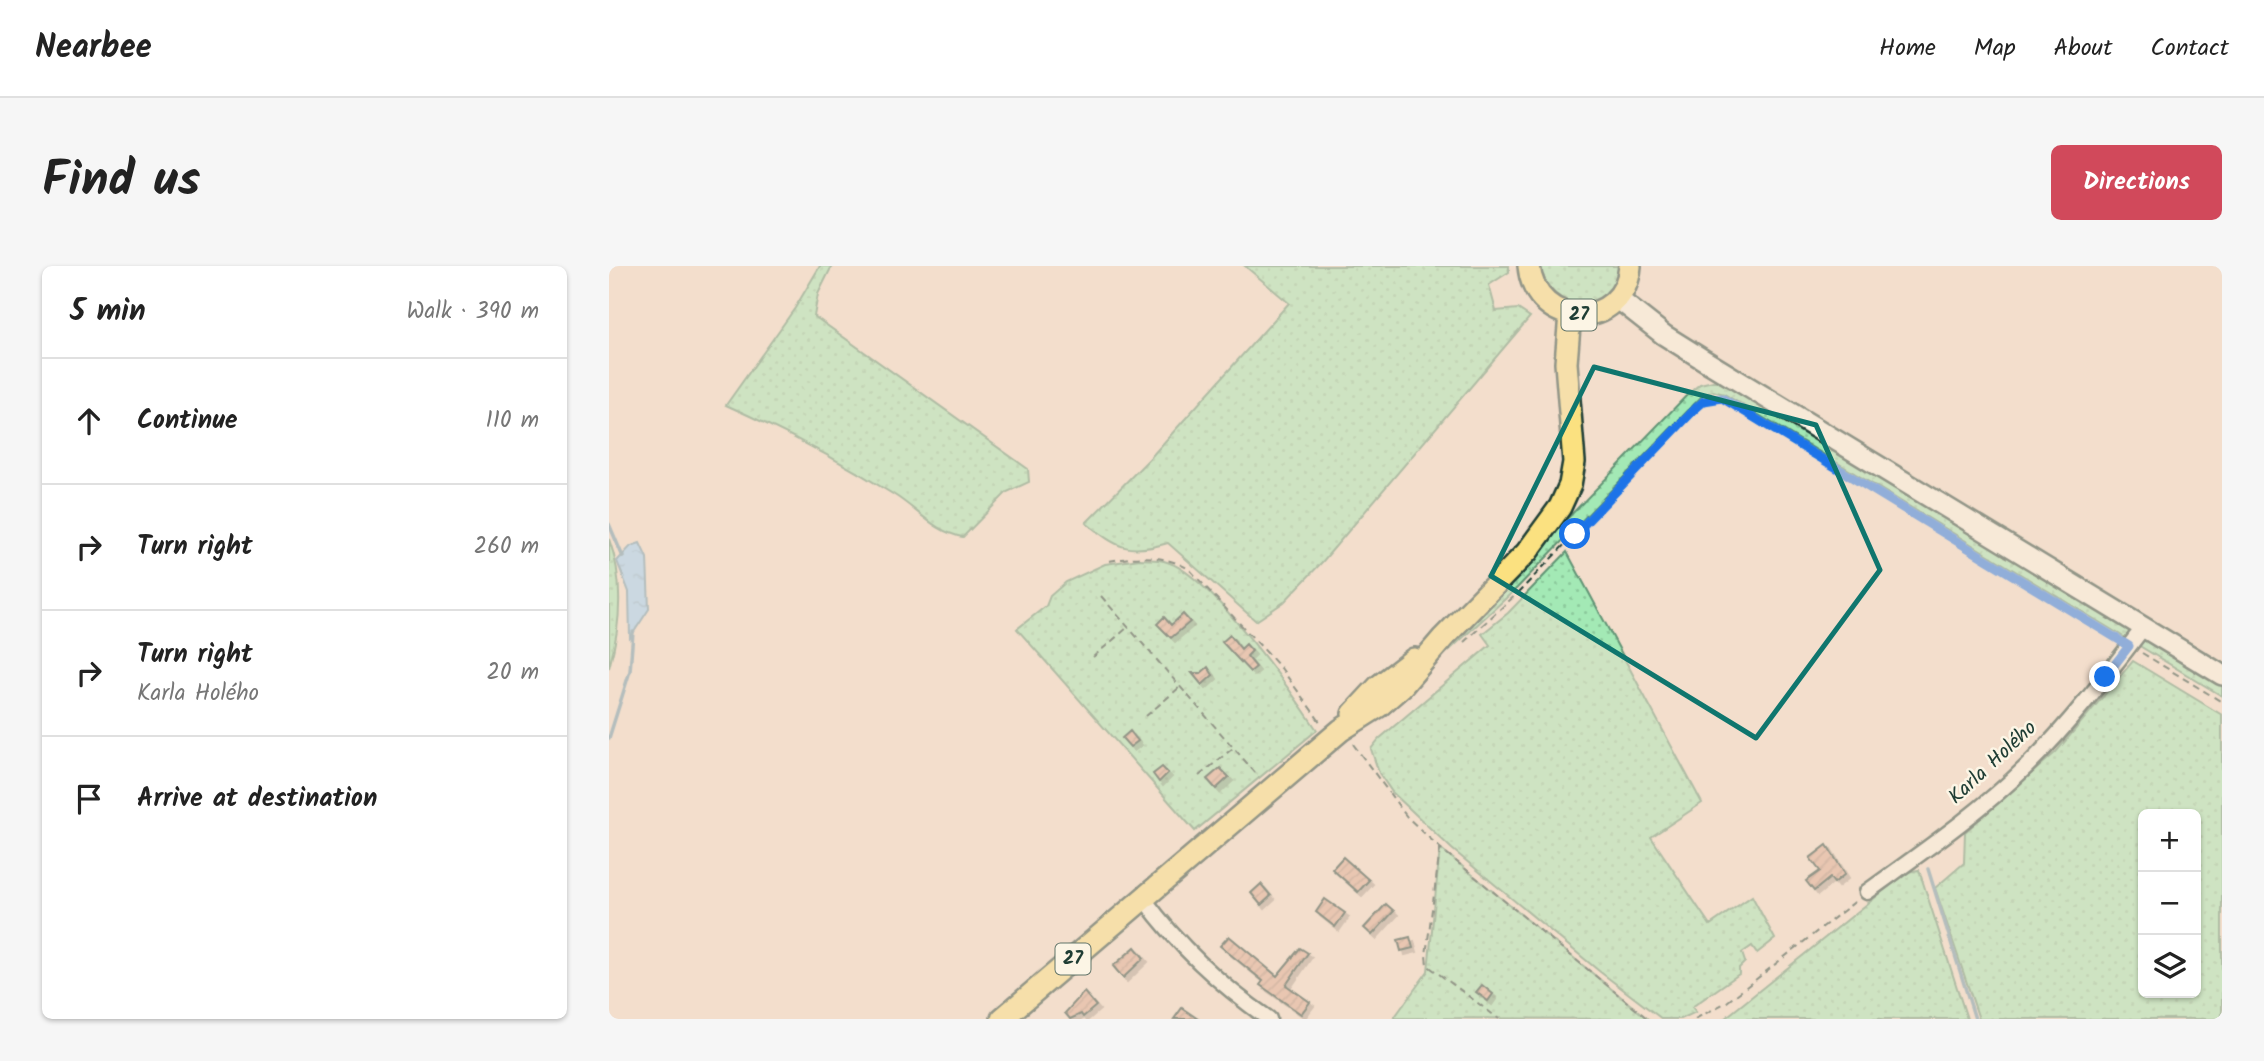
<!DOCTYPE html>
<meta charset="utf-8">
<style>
:root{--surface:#fff;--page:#f6f6f6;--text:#222;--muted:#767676;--line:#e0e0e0;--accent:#d1495b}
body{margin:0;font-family:Kalam,sans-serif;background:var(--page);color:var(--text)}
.controls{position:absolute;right:21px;bottom:21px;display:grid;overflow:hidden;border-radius:10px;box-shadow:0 2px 5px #0004}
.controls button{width:63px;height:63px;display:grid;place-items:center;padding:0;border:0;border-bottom:2px solid var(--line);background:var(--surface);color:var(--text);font:35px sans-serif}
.stop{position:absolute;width:21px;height:21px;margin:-16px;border:5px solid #1a73e8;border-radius:50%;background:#fff}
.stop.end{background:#1a73e8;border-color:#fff;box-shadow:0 2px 7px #0008}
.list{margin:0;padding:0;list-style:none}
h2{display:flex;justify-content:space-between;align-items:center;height:91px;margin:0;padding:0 28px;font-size:30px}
h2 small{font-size:23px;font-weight:400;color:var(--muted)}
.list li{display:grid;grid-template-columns:46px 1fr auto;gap:21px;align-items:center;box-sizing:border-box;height:126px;padding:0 28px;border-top:2px solid var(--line)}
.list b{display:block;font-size:26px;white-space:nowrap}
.list p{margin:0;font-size:23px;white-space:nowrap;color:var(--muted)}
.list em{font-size:23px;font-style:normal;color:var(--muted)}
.icon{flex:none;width:38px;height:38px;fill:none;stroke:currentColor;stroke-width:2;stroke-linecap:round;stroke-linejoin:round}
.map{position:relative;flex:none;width:1613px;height:753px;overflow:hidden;border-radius:10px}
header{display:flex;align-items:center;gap:42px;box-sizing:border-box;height:98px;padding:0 35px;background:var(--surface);border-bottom:2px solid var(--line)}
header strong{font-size:33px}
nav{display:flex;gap:38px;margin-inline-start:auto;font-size:24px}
.intro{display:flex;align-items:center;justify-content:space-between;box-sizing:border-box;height:168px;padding:0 42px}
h1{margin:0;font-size:49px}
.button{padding:18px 32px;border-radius:10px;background:var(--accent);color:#fff;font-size:24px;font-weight:700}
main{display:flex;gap:42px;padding:0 42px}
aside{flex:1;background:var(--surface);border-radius:10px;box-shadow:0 2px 5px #0004}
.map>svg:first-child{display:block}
.grass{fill:url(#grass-dots);stroke:#619374;stroke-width:2;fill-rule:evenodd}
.water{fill:url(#water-ripples);stroke:#6996ab;stroke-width:2}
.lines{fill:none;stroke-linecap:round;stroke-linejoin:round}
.stream{stroke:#6996ab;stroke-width:3.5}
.building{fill:url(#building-hatch);stroke:#1f3d34;stroke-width:2;filter:url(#shadow)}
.minor-casing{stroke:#1f3d34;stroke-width:19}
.secondary-casing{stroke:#1f3d34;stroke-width:24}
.primary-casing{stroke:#1f3d34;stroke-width:26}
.path{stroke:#1f3d34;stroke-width:2;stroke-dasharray:7 5;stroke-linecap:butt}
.minor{stroke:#fcf5e5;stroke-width:14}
.secondary{stroke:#fcf5e5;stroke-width:19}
.primary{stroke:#fbe180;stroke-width:21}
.route{stroke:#1a73e8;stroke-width:9}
.marked{fill:none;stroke:#0f766e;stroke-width:5;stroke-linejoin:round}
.labels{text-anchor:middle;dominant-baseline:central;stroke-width:5;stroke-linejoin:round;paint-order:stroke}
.shield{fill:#fcf5e5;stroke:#617469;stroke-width:2}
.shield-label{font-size:19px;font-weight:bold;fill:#1f3d34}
.street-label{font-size:21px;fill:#1f3d34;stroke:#fcf5e5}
</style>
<header>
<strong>Nearbee</strong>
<nav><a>Home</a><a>Map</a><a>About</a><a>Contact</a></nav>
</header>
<div class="intro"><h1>Find us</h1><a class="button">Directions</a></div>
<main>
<aside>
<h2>5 min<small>Walk · 390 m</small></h2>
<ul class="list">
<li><svg class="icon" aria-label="ahead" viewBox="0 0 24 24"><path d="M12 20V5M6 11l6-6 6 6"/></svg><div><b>Continue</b></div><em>110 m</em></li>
<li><svg class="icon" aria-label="right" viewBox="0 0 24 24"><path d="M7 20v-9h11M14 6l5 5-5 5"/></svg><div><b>Turn right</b></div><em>260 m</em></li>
<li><svg class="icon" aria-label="right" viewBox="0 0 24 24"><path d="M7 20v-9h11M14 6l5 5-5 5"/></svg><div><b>Turn right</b><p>Karla Holého</p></div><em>20 m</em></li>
<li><svg class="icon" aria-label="arrive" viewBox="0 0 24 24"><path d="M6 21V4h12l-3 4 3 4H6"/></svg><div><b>Arrive at destination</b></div></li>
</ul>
</aside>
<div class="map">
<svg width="1613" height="753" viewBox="0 0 1613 753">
<defs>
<pattern id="grass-dots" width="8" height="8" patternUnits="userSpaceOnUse" patternTransform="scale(1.75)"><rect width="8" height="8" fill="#a3e9b5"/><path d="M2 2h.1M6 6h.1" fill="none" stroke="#8cc99c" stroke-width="1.8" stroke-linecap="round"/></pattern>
<pattern id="water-ripples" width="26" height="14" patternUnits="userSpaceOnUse" patternTransform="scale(1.75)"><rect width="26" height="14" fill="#9bd1fa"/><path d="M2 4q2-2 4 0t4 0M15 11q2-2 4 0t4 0" fill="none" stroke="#85b4d7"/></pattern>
<pattern id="building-hatch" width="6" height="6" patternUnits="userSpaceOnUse" patternTransform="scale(1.75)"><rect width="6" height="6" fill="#dda991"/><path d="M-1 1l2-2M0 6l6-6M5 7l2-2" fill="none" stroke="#b38b77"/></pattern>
<filter id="shadow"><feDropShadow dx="4" dy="4" stdDeviation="0" flood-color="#0004"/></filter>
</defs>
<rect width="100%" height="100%" fill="#f3decc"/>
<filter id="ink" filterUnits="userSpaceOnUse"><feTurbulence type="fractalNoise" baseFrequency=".0143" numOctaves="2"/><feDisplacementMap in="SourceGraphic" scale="14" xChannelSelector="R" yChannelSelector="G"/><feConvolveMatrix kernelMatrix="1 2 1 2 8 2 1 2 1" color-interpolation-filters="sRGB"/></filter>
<g filter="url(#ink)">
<path class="grass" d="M211,0h12l-14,28 -4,22 214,153 1,13 -22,10 -44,45c-28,-5 -44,-26 -67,-41 -55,-35 -112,-65 -170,-91l69,-97z
M636,0h264v6l-20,13 7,26 22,-2 12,8 -207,244 -39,41 -28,19 -88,-78c-40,12 -50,5 -82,-20l65,-66 138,-154z
M931,0h79c-6,52 -69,49 -79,0z
M1104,115l18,4 402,245 -6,9 -403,-245 -11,-3 -10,4 -186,193 -100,92 18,-25 254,-262 11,-9z
M0,273c15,41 12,86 0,129z
M958,286l135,251 -51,34 59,88 42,-29 23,43 -18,14 -5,-7 -10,7 3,9 -6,6v6l-47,33 4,5 -15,7h-19l-63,-48 -147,-122 -60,-57 -13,-19 -8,-24 8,-10 111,-94 -8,-11 26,-21z
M531,293c8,1 19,0 27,3 42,12 124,129 150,168l-122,101 -178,-202 29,-23 4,-10 16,-14 39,-18z
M1535,371l78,48v11l-84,-51z
M1524,395l89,54v304h-243l-44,-131 29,-25 1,-31 91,-80zM1534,548h53v179h-53z
M831,582l208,171 -254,-1 34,-47z
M1310,604l48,149h-243l183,-147z"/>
<path class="water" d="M31,277l7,15 2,51 -19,29 -1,-46 -12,-31 14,-15z"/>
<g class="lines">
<path class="stream" d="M0,258l14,33
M0,472l21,-67 3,-39
M1319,603l47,150"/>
</g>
<path class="building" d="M574,348l7,8 -19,16 -14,-14 7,-7 7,8z
M621,369l11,14 5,-5 6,7 -5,5 9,11 -6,5 -28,-30z
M599,401l5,8 -11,10 -10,-12h9z
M521,465l8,10 -8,6 -8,-9z
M553,501l6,6 -9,9 -6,-8z
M611,502l9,9 -13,12 -9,-10z
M1218,579l18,29 -11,9 -4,-5 -16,13 -8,-10 14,-10 -10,-13z
M734,591l26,23 -11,12 -26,-23z
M652,618l10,12 -10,9 -10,-12z
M716,633l20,14 -10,14 -19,-15z
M777,638l8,7 -22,24 -8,-7z
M620,670l48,40 23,-28 8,5 -22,32 24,17 -9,12 -41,-29 3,-4 -43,-35z
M801,671l3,11 -12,3 -3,-11z
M526,681l9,11 -21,20 -10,-12z
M873,719l11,9 -5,7 -12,-9z
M475,726l12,14 -13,11 -2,-3 -11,5 -5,-6z
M573,742l16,11h-24z"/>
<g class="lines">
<g class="minor-casing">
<path id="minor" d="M1258,626c55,-40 111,-78 160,-126 42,-41 80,-91 116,-138
M535,633c35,48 76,86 125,120"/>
</g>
<g class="secondary-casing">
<path id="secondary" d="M1008,32l47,37 40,25 518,315"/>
</g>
<g class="primary-casing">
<path id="primary" d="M920,0c6,65 96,65 101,0
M744,448l26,-28 35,-27
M393,753l339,-289 38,-24 23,-20 41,-48 84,-86 33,-45 10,-22 4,-23 -8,-99 4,-49"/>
</g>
<path class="path" d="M500,295c29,-5 54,-7 80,8l92,99 40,55
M492,330l158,181
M855,376l56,-51 176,-183 8,-7 18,-3 397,241
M1533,387l80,49
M484,391l34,-29
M537,450l34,-29
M744,478l54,73 33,31 208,171
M590,510l34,-28
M831,583l-14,106 1,10 72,54
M1086,753l32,-17 130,-102"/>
<use href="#minor" class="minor"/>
<use href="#secondary" class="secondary"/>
<use href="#primary" class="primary"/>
</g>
</g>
<g class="lines" filter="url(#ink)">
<path class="route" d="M966,268l121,-126 8,-7 18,-3 407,248 -24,31"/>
</g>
<path d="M0 0H1613V753H0ZM985,101l222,58 64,145 -124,168 -265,-162z" fill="#f3decc" fill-opacity=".55" fill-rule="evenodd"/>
<path class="marked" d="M985,101l222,58 64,145 -124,168 -265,-162z"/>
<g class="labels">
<g class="shield">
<rect x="952.5" y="33.5" width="35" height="31" rx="5"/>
<rect x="446.5" y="677.5" width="35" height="31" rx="5"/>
</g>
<g class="shield-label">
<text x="970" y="49">27</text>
<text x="464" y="693">27</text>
</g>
<g class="street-label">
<text transform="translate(1384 497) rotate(-43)">Karla Holého</text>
</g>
</g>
</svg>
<div class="controls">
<button>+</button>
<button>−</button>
<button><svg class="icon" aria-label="layers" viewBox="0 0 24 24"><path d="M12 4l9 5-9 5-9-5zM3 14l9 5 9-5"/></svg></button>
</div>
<div class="stop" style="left:966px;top:268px"></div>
<div class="stop end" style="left:1496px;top:411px"></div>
</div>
</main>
